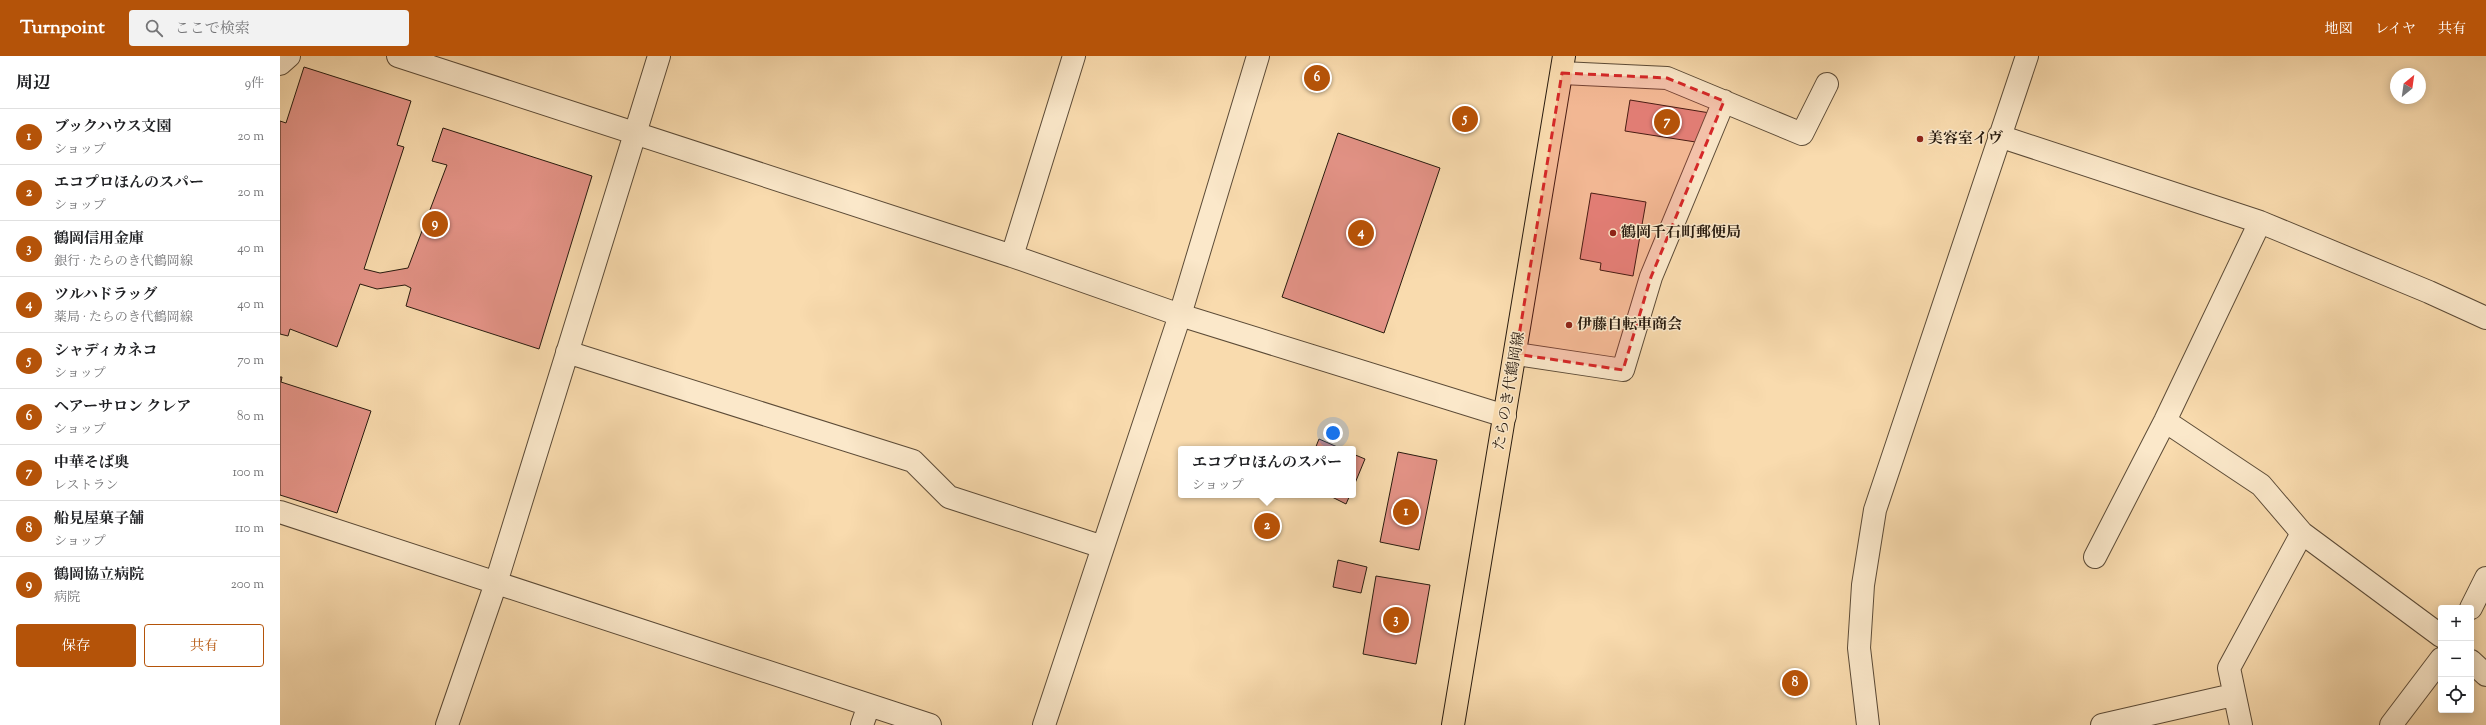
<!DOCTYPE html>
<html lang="ja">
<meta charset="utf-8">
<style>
:root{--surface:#fff;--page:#f2f2f2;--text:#202124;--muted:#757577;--line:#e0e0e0;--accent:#b45309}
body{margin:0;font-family:"Sorts Mill Goudy","Noto Serif JP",serif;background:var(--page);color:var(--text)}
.controls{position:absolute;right:12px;bottom:12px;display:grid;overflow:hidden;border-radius:4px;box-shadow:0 2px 10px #0003}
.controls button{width:36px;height:36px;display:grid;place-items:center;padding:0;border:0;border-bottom:1px solid var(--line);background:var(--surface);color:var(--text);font:20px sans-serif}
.compass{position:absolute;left:2110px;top:12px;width:36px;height:36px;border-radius:50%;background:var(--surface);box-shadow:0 2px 10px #0003;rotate:29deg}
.you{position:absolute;left:1053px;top:377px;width:14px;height:14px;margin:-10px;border:3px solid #fff;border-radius:50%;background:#1a73e8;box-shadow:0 0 0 6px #1a73e833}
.badge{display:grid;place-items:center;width:26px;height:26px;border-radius:50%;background:var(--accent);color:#fff;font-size:13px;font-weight:700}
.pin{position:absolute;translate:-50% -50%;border:2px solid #fff;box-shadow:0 1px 4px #0006}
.popup{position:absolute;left:898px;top:390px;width:178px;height:52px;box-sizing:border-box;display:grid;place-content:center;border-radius:4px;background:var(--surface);filter:drop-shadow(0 1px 3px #0005);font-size:13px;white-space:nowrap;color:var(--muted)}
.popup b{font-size:15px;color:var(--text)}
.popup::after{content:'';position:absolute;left:50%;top:100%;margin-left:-8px;border:8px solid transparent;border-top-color:var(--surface)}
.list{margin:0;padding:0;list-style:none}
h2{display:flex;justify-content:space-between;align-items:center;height:52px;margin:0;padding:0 16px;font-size:17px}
h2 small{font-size:13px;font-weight:400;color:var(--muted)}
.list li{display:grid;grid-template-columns:26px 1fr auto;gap:12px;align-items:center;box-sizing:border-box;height:56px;padding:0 16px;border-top:1px solid var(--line)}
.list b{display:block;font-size:15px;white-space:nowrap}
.list p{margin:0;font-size:13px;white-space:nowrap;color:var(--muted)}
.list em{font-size:13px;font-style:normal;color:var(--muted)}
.actions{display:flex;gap:8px;padding:12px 16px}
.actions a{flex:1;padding:9px 0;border:1px solid var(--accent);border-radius:4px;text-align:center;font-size:14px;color:var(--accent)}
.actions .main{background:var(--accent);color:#fff}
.icon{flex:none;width:22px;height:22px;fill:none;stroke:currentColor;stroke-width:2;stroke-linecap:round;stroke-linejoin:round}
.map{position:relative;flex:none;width:2206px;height:669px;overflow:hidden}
header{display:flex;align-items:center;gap:24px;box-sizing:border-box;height:56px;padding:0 20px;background:var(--accent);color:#fff}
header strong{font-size:19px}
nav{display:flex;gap:22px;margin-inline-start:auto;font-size:14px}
.search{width:280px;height:36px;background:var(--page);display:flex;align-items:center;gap:10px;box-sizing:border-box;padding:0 14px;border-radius:4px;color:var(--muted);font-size:15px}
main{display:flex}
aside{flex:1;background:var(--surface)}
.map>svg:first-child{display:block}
.building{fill:#e49387;stroke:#281b0f}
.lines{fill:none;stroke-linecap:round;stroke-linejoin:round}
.minor-casing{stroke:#5c4b37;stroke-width:24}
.major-casing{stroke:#281b0f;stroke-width:24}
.minor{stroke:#fbe8ca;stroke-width:22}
.major{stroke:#f9dbae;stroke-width:22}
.marked{fill:#d62828;fill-opacity:0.2;stroke:#d62828;stroke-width:3;stroke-dasharray:8 5;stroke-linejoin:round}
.poi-dot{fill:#8f2418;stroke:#fbe8ca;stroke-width:1.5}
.labels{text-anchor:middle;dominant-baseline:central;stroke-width:3;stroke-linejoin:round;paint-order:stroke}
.poi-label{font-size:15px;font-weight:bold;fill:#281b0f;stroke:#fbe8ca;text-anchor:start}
.street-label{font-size:15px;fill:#281b0f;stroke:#fbe8ca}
</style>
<header>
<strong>Turnpoint</strong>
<div class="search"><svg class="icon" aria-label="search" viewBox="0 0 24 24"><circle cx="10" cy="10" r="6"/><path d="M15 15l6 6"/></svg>ここで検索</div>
<nav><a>地図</a><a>レイヤ</a><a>共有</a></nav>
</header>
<main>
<aside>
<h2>周辺<small>9件</small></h2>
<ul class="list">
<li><span class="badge">1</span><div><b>ブックハウス文園</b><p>ショップ</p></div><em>20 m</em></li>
<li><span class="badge">2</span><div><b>エコプロほんのスパー</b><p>ショップ</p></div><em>20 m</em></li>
<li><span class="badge">3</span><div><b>鶴岡信用金庫</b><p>銀行 · たらのき代鶴岡線</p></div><em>40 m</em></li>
<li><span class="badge">4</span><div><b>ツルハドラッグ</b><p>薬局 · たらのき代鶴岡線</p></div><em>40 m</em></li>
<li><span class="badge">5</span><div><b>シャディカネコ</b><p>ショップ</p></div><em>70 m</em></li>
<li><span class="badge">6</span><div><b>ヘアーサロン クレア</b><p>ショップ</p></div><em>80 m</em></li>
<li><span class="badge">7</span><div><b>中華そば奥</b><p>レストラン</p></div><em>100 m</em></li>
<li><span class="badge">8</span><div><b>船見屋菓子舗</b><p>ショップ</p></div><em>110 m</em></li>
<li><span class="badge">9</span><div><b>鶴岡協立病院</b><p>病院</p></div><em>200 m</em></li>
</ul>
<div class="actions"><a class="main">保存</a><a>共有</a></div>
</aside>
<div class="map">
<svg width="2206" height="669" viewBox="0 0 2206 669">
<rect width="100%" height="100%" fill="#f9dbae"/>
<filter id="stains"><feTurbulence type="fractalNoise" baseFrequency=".005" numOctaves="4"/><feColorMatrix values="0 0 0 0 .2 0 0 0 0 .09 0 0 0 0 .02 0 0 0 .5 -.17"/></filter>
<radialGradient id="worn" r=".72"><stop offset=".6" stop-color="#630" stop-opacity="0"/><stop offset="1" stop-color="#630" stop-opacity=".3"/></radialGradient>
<path class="building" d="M24,11l107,34 -14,44 7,2 -40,122 16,4 28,-5 39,-103 -15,-4 11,-33 149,48 -53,173 -133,-43 5,-18 -6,-3 -28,4 -17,-5 -23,63 -47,-18 -2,7 -8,-2v-213l6,2z
M1350,44l80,13 -8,30 -77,-12z
M1058,77l102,35 -56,165 -102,-36z
M1311,137l55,9 -13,74 -33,-6 1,-7 -21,-4z
M0,321h2l-1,5 90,29 -34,102 -57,-18z
M1039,383l23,10h-27z
M1118,396l39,8 -18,90 -39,-8z
M1073,398l12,5 -12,29z
M1048,439h22l-4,9z
M1058,504l29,7 -6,26 -28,-6z
M1096,520l54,9 -14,79 -53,-10z"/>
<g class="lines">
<g class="minor-casing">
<path id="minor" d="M118,0l614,200 168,59 325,101
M0,8l9,-8
M1282,17l105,5 135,56 25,-50
M1719,80l261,86 169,70 57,26
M732,200l62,-200
M287,296l346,109 36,36 154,50
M1236,298l107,16 28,-93 73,-176
M1885,365l96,64 41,48 139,103
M0,456l650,213
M1815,501l70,-136 95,-199
M2191,552l15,-30
M2191,605l15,14
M167,669l49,-142 163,-527
M582,669l7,-20
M764,669l136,-410 78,-259
M1588,669l-9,-77 4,-63 12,-75 152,-454
M1822,669l131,-30
M1961,669l-12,-57 73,-135
M2111,669l50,-66"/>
</g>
<g class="major-casing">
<path id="major" d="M1173,669l111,-669"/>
</g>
<use href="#minor" class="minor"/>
<use href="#major" class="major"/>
</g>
<path class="marked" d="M1282,17l105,5 57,23 -73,176 -28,93 -107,-16z"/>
<g class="poi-dot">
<circle cx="1640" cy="83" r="4"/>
<circle cx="1333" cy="177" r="4"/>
<circle cx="1289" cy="269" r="4"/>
</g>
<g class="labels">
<g class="poi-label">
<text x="1648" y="83">美容室イヴ</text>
<text x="1341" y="177">鶴岡千石町郵便局</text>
<text x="1297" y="269">伊藤自転車商会</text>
</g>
<g class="street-label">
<text transform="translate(1230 335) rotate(-80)">たらのき代鶴岡線</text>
</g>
</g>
<rect width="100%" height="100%" filter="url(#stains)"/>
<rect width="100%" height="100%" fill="url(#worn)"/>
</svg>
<div class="controls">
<button>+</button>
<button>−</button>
<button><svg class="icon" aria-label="locate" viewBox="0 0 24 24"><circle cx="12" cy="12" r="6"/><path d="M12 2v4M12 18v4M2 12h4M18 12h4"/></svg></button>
</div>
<svg class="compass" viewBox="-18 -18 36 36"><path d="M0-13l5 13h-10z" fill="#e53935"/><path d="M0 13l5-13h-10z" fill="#757577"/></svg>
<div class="you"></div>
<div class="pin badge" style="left:1126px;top:456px">1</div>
<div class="pin badge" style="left:987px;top:470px">2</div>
<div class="popup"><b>エコプロほんのスパー</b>ショップ</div>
<div class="pin badge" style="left:1116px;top:564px">3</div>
<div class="pin badge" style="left:1081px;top:177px">4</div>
<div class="pin badge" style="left:1185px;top:63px">5</div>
<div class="pin badge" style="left:1037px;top:22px">6</div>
<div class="pin badge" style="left:1387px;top:66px">7</div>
<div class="pin badge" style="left:1515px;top:627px">8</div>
<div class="pin badge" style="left:155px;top:168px">9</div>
</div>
</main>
